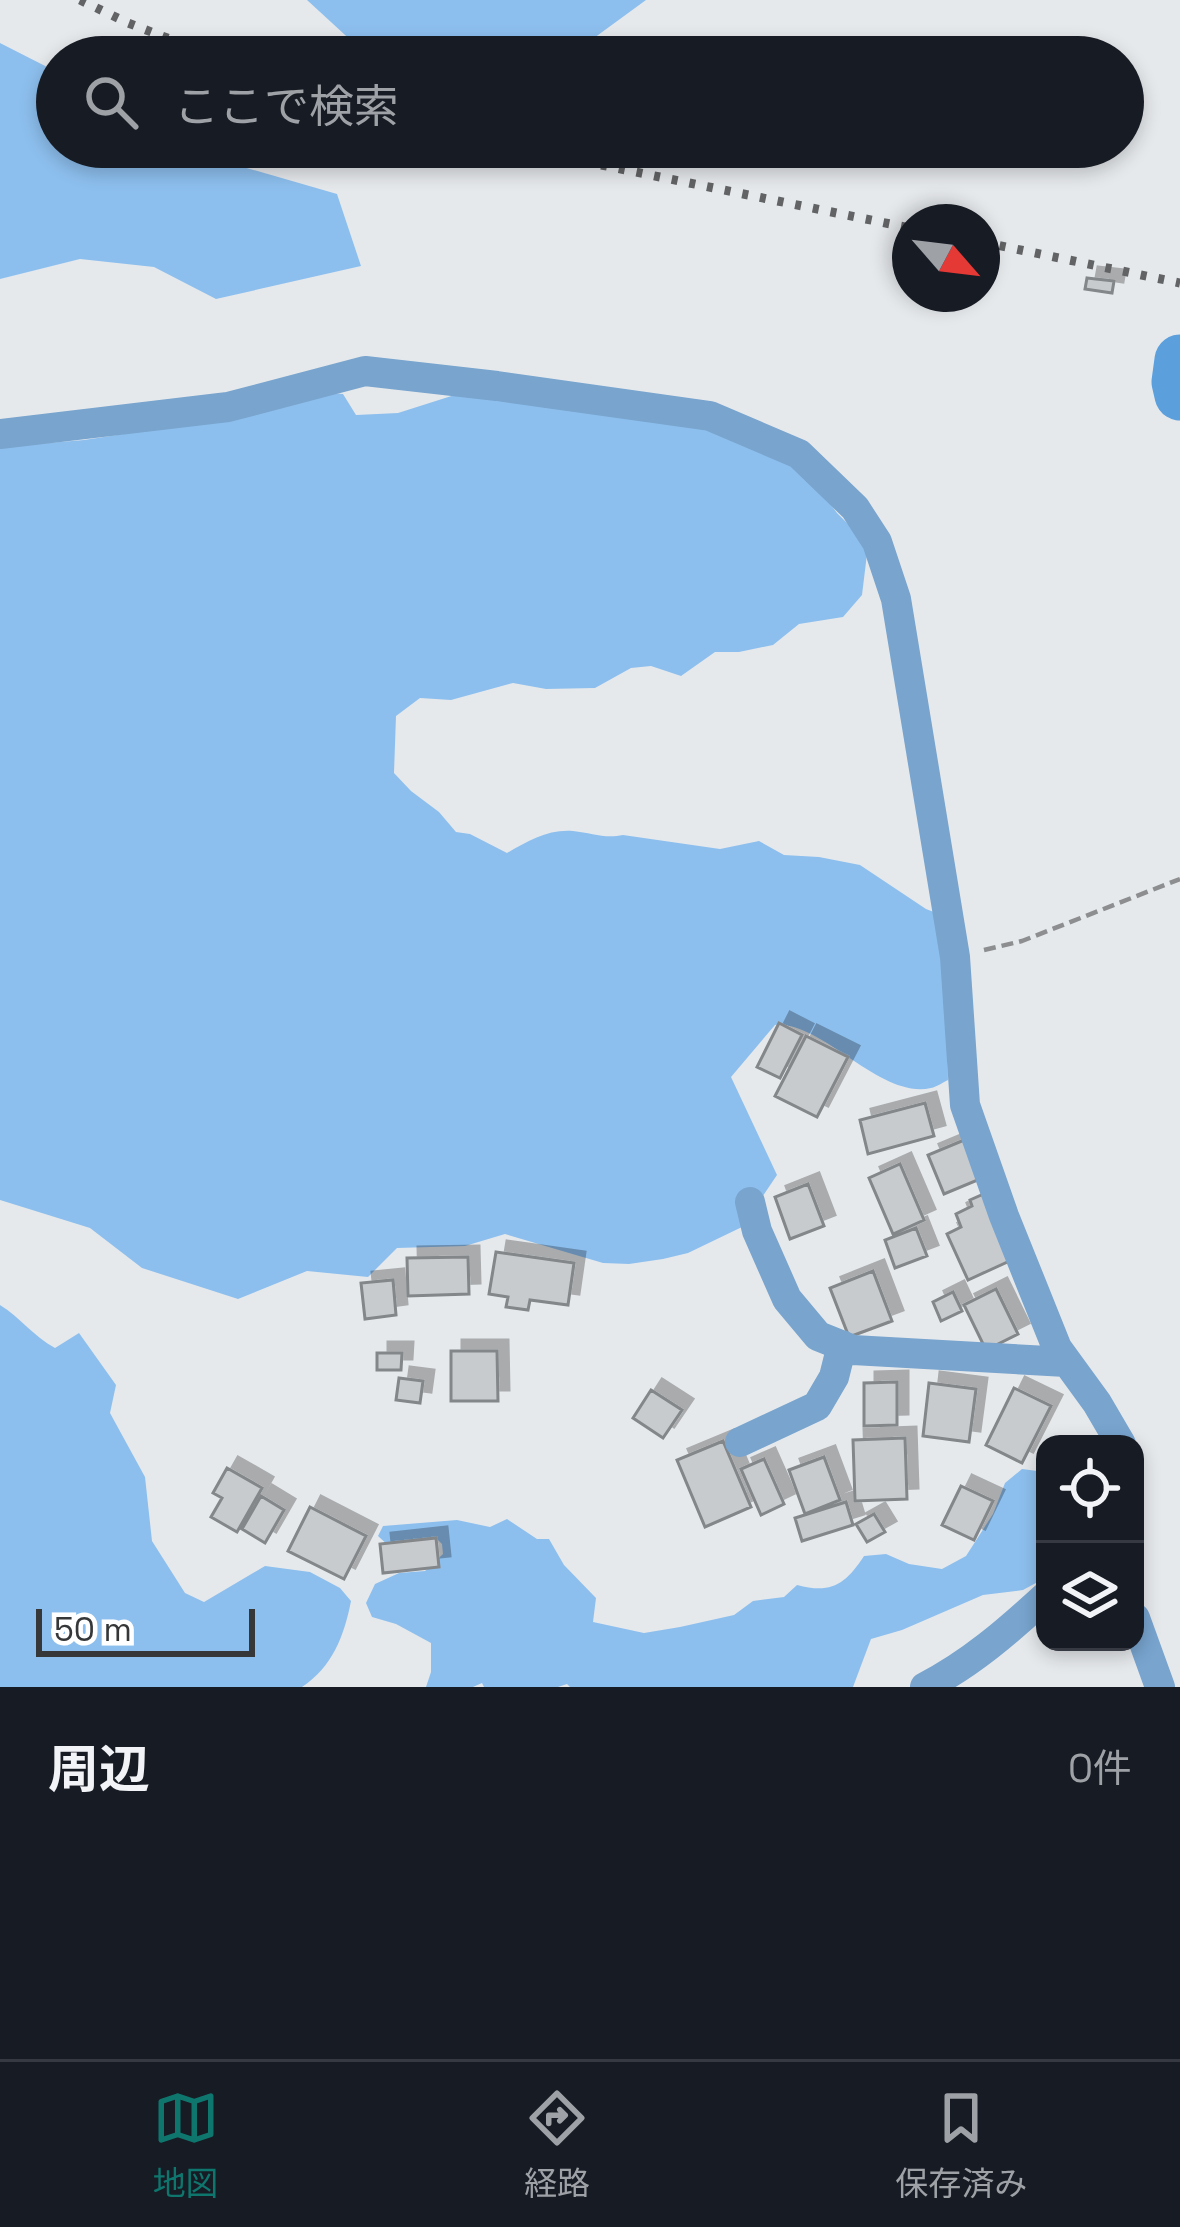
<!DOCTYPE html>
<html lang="ja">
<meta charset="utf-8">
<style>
:root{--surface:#171b24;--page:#20242c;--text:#f1f3f6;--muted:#9ea1a6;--line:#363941;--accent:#0f766e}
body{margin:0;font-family:"Space Grotesk","Noto Sans JP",sans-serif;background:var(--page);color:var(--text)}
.controls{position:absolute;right:36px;bottom:36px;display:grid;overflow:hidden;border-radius:24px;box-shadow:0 6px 18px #0003}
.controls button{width:108px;height:108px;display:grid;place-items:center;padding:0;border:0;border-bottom:3px solid var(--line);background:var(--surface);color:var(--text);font:60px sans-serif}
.compass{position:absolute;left:892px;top:204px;width:108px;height:108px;border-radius:50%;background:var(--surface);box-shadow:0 6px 18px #0003;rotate:118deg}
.scale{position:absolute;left:36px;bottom:30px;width:219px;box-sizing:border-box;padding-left:12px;border:6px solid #363738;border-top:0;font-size:33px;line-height:42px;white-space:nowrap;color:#363738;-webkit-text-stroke:9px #fff;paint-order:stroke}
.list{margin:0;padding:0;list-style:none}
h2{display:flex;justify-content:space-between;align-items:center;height:156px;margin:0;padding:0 48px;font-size:51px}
h2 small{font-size:39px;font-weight:400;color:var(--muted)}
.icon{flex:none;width:66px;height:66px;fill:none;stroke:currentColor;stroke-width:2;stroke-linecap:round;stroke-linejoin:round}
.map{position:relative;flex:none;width:1180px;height:1687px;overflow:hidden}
.search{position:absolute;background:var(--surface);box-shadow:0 6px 18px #0003;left:36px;right:36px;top:36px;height:132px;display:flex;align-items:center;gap:30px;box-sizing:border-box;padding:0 42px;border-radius:66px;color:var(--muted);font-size:45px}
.sheet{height:372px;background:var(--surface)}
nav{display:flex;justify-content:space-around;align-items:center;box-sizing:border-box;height:168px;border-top:3px solid var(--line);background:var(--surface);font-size:33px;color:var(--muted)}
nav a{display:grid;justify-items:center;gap:6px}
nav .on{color:var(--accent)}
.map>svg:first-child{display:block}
.green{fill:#8dbfee}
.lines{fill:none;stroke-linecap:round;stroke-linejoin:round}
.river{stroke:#5c9fdd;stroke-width:51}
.building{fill:#c8cbce;stroke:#848789;stroke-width:3;filter:url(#shadow)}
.path{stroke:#8c8e90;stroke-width:4.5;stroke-dasharray:12 6;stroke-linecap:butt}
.minor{stroke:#78a4ce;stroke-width:30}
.rail{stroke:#626365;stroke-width:9;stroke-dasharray:6 12;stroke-linecap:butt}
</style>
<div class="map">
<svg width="1180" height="1687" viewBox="0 0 1180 1687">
<defs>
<filter id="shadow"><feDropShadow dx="11" dy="-11" stdDeviation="0" flood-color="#0004"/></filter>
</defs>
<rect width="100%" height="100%" fill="#e6e9ec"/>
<path class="green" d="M307,0h339l-78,57h-199z
M0,43l57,29v75h143l33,17 104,30 24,72 -145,33 -62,-32 -74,-8 -80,20z
M319,392l24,2 13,21 42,-2 66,-21 230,28 114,54 29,39 23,23 7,18 -5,41 -19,22 -44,7 -26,21 -34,7h-24l-34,24 -30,-10 -20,2 -36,20 -49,1 -33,-6 -62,17 -31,-2 -24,18 -2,57 17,18 28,21 17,20 14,2 37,19c21,-12 41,-24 66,-22 19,2 32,8 50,4l97,14 39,-8 25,14 35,2 41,8 66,44 18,7 4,164c-5,2 -11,7 -17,8 -51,12 -108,-67 -156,-63l-44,52 46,98 -35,52 -54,26 -25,6 -34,5 -26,-1 -98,-29 -40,12 -68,2 -29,29 -61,-6 -69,28 -96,-31 -52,-40 -90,-28v-753l84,-7 126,-19z
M0,1305c21,13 33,31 55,43l24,-15 37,52 -6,28 35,64 7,64 33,52 19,9 61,-36 45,6 30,16 11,13c-7,36 -19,66 -49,86h-302z
M1022,1469l23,3v106l-22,12 -40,5 -81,35 -31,9 -18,48h-283l-3,-3 -9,3h-74l-2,-4 -9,4h-47l5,-15v-29l-35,-19 -24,-7 -6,-14 9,-19 24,-11 26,-2 18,-17 -1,-10 -6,-6 -46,9 -12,-11 5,-10 74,-6 33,7 17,-8 30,20h12l15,26 32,33 -3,24 51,11 36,-6 54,-12 19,-14 31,-4 13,-12c34,9 48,0 67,-29l22,-2 23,10 33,5 24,-13 27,-42 12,-31z"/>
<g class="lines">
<path class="river" d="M1180,360l-3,22 3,13"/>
</g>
<path class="building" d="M1087,278l27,3 -2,12 -27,-4z
M779,1023l23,12 -22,43 -23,-11z
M806,1036l42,21 -31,60 -42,-21z
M925,1103l9,33 -66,18 -8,-34z
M969,1138l16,39 -41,17 -16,-39z
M900,1164l24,56 -31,14 -24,-56z
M808,1184l16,42 -34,13 -15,-42z
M986,1193l30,65 -48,22 -21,-46 14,-7 -5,-13 16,-8 -2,-6z
M916,1228l11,28 -32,12 -10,-28z
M496,1252l78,11 -6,42 -38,-5 -2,10 -22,-3 2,-10 -19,-3z
M468,1257l1,37 -61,2 -1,-38z
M873,1271l19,50 -43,16 -19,-49z
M393,1280l3,35 -31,4 -4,-36z
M996,1289l22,45 -32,16 -22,-45z
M953,1292l9,19 -21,10 -8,-19z
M451,1351h46l1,50h-47z
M377,1353h25l-1,17h-24z
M399,1378l24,3 -3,22 -24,-3z
M897,1382v43l-33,1v-43z
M929,1383l47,6 -7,53 -46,-6z
M1014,1388l37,18 -29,57 -36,-18z
M651,1390l31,20 -19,28 -30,-20z
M905,1438l2,61 -52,2 -2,-61z
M723,1441l28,66 -46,20 -28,-67z
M824,1457l16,43 -35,14 -16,-44z
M764,1459l20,45 -23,11 -20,-46z
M227,1468l35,20 -25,44 -26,-15 11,-19 -9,-5z
M961,1486l32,15 -19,39 -32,-15z
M261,1496l23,14 -19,33 -23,-14z
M846,1502l7,23 -51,16 -7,-23z
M310,1507l56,29 -22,43 -56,-28z
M874,1514l11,18 -18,10 -11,-18z
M436,1538l3,29 -56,6 -3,-29z"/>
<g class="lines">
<path class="path" d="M984,950l38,-9 158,-62"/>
<path class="minor" d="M0,434l228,-27 137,-36 132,15 213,30 89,38 56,54 22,34 19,57 59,358 10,148 39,111 53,132 40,55 24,41
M750,1202l7,29 30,68 31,37 35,14 213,12
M740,1442l77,-36 17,-29 8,-32
M1135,1618l25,69
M925,1687c45,-23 83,-56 120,-90"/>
<path class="rail" d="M80,0l48,23 89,34
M513,147l397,81
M982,242l198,41"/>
</g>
</svg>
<div class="controls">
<button><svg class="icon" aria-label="locate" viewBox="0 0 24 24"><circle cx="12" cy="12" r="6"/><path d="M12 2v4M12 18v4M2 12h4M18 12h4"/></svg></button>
<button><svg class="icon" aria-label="layers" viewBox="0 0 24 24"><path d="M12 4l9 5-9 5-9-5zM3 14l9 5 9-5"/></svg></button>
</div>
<svg class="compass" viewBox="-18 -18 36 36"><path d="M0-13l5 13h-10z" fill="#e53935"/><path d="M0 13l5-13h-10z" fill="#9ea1a6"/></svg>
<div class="scale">50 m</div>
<div class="search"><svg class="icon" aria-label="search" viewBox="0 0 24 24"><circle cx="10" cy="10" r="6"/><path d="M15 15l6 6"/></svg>ここで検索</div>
</div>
<section class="sheet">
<h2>周辺<small>0件</small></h2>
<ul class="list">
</ul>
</section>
<nav>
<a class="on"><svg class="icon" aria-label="map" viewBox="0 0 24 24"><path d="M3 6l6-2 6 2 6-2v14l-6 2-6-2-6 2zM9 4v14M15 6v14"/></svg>地図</a>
<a><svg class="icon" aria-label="directions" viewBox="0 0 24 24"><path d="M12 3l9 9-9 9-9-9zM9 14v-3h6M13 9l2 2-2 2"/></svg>経路</a>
<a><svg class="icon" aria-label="saved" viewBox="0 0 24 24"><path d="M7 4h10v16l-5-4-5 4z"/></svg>保存済み</a>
</nav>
